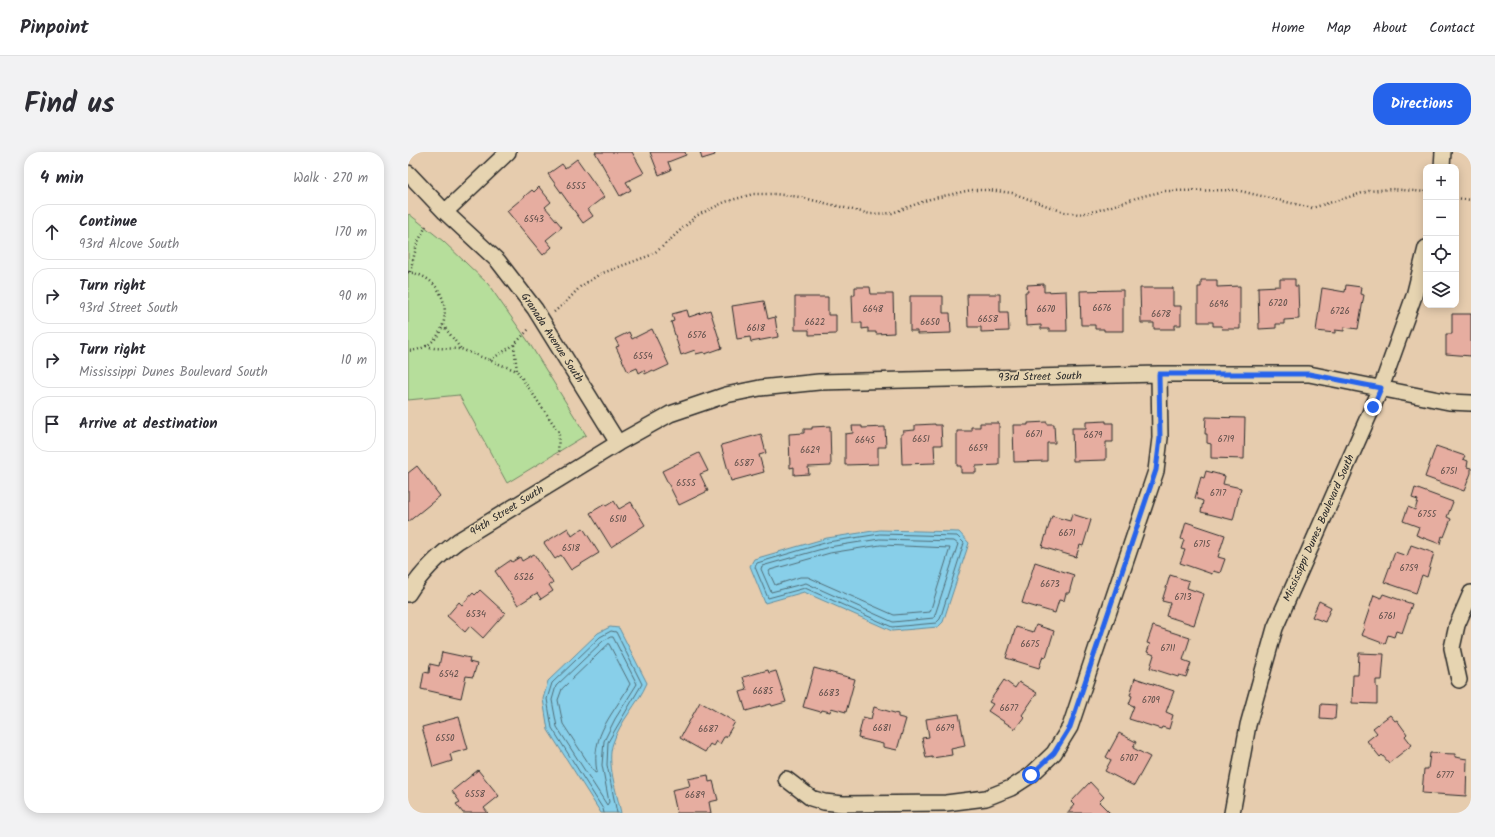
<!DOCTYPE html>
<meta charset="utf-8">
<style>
:root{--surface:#fff;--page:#f2f2f3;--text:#2b2b33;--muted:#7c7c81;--line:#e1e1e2;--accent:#2563eb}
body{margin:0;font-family:Kalam,sans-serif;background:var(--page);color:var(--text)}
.controls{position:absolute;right:12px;top:12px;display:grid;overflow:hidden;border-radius:8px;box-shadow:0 2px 10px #0003}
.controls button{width:36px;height:36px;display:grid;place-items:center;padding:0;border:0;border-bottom:1px solid var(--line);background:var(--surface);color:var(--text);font:20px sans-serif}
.stop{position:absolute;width:12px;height:12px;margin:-9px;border:3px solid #2563eb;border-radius:50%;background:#fff}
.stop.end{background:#2563eb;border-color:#fff;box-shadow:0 1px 4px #0008}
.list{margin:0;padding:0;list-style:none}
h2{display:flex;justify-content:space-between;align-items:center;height:52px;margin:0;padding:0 16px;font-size:17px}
h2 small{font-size:13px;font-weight:400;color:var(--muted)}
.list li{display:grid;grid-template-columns:26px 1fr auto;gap:12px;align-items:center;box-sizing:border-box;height:56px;margin:0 8px 8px;padding:0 8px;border:1px solid var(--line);border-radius:16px}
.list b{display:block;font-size:15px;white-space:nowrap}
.list p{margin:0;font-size:13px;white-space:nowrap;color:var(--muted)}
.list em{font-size:13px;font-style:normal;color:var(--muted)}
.icon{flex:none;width:22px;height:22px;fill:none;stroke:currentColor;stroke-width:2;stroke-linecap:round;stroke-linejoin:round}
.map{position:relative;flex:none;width:1063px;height:661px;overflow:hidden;border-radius:16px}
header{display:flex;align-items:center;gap:24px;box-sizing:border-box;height:56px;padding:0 20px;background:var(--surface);border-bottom:1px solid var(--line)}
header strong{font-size:19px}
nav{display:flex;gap:22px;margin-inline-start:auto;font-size:14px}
.intro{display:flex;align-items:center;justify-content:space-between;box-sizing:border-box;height:96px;padding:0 24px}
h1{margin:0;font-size:28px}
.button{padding:10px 18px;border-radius:16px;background:var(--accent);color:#fff;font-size:14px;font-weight:700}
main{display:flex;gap:24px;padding:0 24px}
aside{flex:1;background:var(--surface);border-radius:16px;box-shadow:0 2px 10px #0003}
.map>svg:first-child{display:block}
.green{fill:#b6de9b;stroke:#708463}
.water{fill:#88cfe9;stroke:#638d9d}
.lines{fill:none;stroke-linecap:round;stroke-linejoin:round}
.shore{stroke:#506d77;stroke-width:1}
.building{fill:#e6ada0;stroke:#2b2b2b}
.minor-casing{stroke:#2b2b2b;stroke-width:18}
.path{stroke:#2b2b2b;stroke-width:2.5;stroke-dasharray:1 3;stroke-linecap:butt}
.minor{stroke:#e6d4b1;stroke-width:15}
.route{stroke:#2563eb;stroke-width:5}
.labels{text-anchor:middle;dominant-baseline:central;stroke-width:3.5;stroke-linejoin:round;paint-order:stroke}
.number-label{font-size:9px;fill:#5a4c48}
.street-label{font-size:11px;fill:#2b2b2b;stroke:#e6d4b1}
</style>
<header>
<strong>Pinpoint</strong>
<nav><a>Home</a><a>Map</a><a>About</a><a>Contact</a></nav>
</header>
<div class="intro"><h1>Find us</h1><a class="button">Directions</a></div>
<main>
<aside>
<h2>4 min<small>Walk · 270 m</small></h2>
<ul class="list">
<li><svg class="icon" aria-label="ahead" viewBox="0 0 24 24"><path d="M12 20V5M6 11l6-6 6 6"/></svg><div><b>Continue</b><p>93rd Alcove South</p></div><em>170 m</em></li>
<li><svg class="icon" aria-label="right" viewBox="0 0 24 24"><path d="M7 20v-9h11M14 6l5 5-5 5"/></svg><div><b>Turn right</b><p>93rd Street South</p></div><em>90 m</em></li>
<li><svg class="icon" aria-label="right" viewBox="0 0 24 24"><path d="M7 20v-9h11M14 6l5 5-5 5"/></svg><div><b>Turn right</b><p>Mississippi Dunes Boulevard South</p></div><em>10 m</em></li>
<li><svg class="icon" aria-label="arrive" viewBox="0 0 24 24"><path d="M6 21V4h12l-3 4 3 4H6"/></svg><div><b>Arrive at destination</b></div></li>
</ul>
</aside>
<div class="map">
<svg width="1063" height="661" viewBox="0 0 1063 661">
<rect width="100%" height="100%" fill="#e6ccae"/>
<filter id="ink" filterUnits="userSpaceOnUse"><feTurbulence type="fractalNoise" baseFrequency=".025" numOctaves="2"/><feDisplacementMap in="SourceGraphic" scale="8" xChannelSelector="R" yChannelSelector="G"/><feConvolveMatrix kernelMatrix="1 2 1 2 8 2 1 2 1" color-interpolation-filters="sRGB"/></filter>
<g filter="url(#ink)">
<path class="green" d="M1,62l34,27 45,43 40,57 58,94 -79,48 -48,-88 -51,5v-185z"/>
<path class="water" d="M472,378l79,2 10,11 -26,79 -5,5 -46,4 -88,-39 -39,11 -15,-37 4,-7 73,-21z
M202,475l9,1 28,55c-9,21 -27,38 -34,60 -7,19 4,50 8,70h-20l-53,-83 -5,-31 5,-18 50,-48z"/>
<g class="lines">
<path class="shore" d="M472,382l77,2 7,7 -24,76 -4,4 -44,4 -87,-39 -37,10 -13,-31 2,-4 71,-21z
M472,387l74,2 4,3 -24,74 -41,4 -87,-39 -35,9 -10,-23 1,-3 67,-19z
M473,393l69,3 -20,64 -36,3 -86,-38h-8l-25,8 -6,-13 1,-2 60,-17z
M203,485h2l24,47 -22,35 -11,22 -2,24 7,37 -2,3 -50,-78 -5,-27 4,-14 47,-45z
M201,492l21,40c-16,30 -40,50 -33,88l-2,1 -32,-49 -5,-24 4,-11z
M196,661l-1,-4 -51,-81 -5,-29 5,-16 48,-46 11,-6 5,1 26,52 -34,58 -1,23 10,48"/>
</g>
<path class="building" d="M187,0h37l12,21 -18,9 5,8 -11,6z
M242,0h35l1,3 -18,7 3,8 -12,5z
M292,0h14l1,3 -13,4z
M169,7l27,38 -16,12 5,7 -10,7 -35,-49 14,-10 3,4z
M131,35l12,15 -6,5 17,20 -16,13 6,7 -9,8 -36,-44 25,-21 2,2z
M872,127h15v7h3l1,33 -15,1v4h-8v4l-17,1 -1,-42 22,-1z
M793,128h16v7l23,-1v43h-18l-1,-3h-8v-4h-15v-35h3z
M636,132v8l22,-1 1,40h-18v-2h-8v-4l-15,1 -1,-34h3l-1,-7z
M938,133l15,2 -1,7 4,1 -6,34 -14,-2v4l-9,-1v3l-19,-2 6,-43 23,4z
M447,135h15l1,7h22l1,39 -18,1v-2h-8v-4l-6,1v-6h-9l-1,-28h3z
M732,136h33v18h8v19h-6v4h-21v-6h-13z
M715,138v41h-19v-2h-9v-4h-14l-1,-34z
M559,142h33v18h8l1,19 -28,1v-5h-13z
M502,144h33v17h7l1,20 -34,1v-3h-7z
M387,145h33v18h8v19l-27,1v-5h-14z
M356,149l4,18 7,-2 3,20 -27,5 -1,-5 -13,2 -5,-33z
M279,158l2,7 21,-7 12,38 -17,6 -1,-2 -8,2 -1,-4 -14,5 -10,-33 3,-1 -2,-7z
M1044,162h19v42l-25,-2v-20h6z
M244,177l17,36 -15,7 -1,-2 -8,4 -1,-4 -5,3 -2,-5 -9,4 -12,-25 3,-1 -4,-7 14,-7 3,7z
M798,265l39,1 -1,41 -33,-1v-14l-4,-1v-9h-2z
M698,269v2h7v19h-7v18l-33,1 -1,-33h14v-6z
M639,270v2h7l1,19h-8v18l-33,1 -1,-37h15v-2z
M572,271h19v42l-23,1v7h-15v-7h-4v-35h14v-4h9z
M527,272v1h6l1,20h-8l1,18 -33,1 -1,-30h2v-3l12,-1v-5z
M422,274l1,40 -23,1 1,7 -15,1v-8l-4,1 -1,-34 15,-1v-4h8v-2z
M444,274h10v2l23,-1 1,20h-8v17l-33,1v-31l8,-1z
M353,282l5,19 -7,2 5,17 -33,9 -10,-36z
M1028,294l29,10 -2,3 5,2 -1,6 4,1v5l-7,18 -39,-14z
M291,301l9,18 -8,3 8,17 -29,14 -17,-34z
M9,314l23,30 -32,26v-49z
M798,319l19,5 -2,8 18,4 -8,32 -32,-8 2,-11 -8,-3 6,-21 3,1z
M1007,336l38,14 -6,15 4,2 -7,18 -2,-1 -2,8 -24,-9 3,-8 -16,-6 5,-14 7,3 3,-10 -6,-2z
M206,349l5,8 12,-7 14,23 -34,22 -21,-34 15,-9 1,2z
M664,362l19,6 -8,26 -3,-1 -4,12 -34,-10 10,-31 18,5z
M778,370l39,13 -7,22 7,2 -5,14 -7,-2 -1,3 -32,-11 5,-13 -4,-1 3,-9 -3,-1z
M160,376l4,8 11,-8 16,25 -28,17 -10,-15 -6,4 -11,-16z
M1003,393l23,8 -7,24 -5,-2 -6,18 -32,-11 11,-30 12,4z
M126,402l19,29 -4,2 4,6 -12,8 -4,-6 -19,12 -23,-34 16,-11 1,2 8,-5 2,4z
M627,410l39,13 -5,18h-3l-2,8 -5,-1 -4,13 -33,-10z
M762,423l19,6 -2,7 17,6 -10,31 -28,-9 4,-13 -8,-2z
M72,438l25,23 -22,25 -13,-12 -5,6 -18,-16 12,-14 3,3 11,-12 2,2z
M975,442l29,10 -10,29 -6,-2 -2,6 -6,-2 -3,9 -24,-9 3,-7h-1l11,-33 7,3z
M911,449l12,6 -6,15 -13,-5z
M628,473l18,6 -8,26 -3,-1 -4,12 -33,-10 10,-31 17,5z
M745,474l37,12 -7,22 8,3 -5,14 -7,-2 -1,2 -28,-9 4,-13 -7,-3 3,-8 -3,-1z
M34,500l28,6 -1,4 8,2 -4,13 -7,-1 -5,22 -40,-9 3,-17 5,1 1,-9 9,2z
M951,501l25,1 -2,26h-6v7h1v17l-25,-1 1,-28h5z
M406,516l41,11 -9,33 -15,-4 -1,4 -8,-2 -1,2 -18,-5z
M360,518l1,3 7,-2 10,31 -14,4 -1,-2 -25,7 -6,-19 7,-2 -4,-13z
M727,526l39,13 -8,21 7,3 -4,14 -7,-2 -1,2 -32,-10 5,-13 -5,-2 3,-8 -2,-1z
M596,528l11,8 4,-6 18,11 -15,22 2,2 -9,12 -27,-18 5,-7 -4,-2z
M292,550l35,20 -9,15h-2l-4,7 -4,-3 -3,5 -3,-2 -5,8 -25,-14z
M913,552l15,1 -1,14 -15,-1z
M466,555l24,7v3l8,2 -9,31 -14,-3v-3l-25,-6 5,-21 8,2z
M551,562l6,32 -14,3 1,6 -20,3v-1l-6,1 -4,-20 7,-1 -3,-18z
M982,563l5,6 2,-1 10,14 -2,2 7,9 -23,18 -7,-8 -2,2 -13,-16 10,-8 -4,-5z
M51,565l9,32 -18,5 2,7 -19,6 -11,-40z
M711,581l17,9 -3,6 17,9 -16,29 -29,-15 6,-11 -5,-3z
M1022,601l25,1v3l12,2 -1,37 -44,-3 2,-24h4z
M70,618l21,26 -15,12 4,5h-25l-7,-9 4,-2 -8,-11z
M300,623l1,7 4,-1 5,19 -9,2 2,11h-34l-5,-23 18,-4 -2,-7z
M682,630l14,15 -5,5 11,11h-43l7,-8 -3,-3z"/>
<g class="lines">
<g class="minor-casing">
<path id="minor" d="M1034,15l1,-15
M0,21l37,39 53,49 37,48 83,134
M37,60l63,-60
M0,442c13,-21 30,-38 50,-53l160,-98 52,-29 56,-19 34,-7 59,-6 340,-8h150l140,28 22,1
M1051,528l-7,-32 5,-23 14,-32
M378,627l25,19 13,4 19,2 103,-1 40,-5 25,-10 20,-13 23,-22 16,-26 86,-256 4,-33 -1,-64
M824,661l16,-88 27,-97 106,-240 33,-92 12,-48"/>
</g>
<path class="path" d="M1048,46l15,2
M0,120c51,7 47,77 0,79
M2,120l7,-28 10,-20
M146,160l12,-10 14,-15 20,-13 51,-19 10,-7 35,-32 29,-14 28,-8h22l25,3 70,17 22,-1 38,-14 41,-9h17l24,3 52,19 15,2 17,-3 47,-15 22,-5 71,-1 76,18 57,-17 22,-2 35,3
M35,173l18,24
M106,193l3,26
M18,194l8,2 27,1 56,22 42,61 -1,23
M82,208l24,-15 16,-17"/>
<use href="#minor" class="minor"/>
</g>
</g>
<g class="lines" filter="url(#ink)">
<path class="route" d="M623,623l23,-22 16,-26 86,-257 4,-32 -1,-64h150l72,14 -8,19"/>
</g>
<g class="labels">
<g class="number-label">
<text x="168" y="34">6555</text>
<text x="126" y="67">6543</text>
<text x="870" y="151">6720</text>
<text x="811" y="152">6696</text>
<text x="694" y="156">6676</text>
<text x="465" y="157">6648</text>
<text x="638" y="157">6670</text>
<text x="932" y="159">6726</text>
<text x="753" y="162">6678</text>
<text x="580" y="167">6658</text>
<text x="407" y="170">6622</text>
<text x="522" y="170">6650</text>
<text x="348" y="176">6618</text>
<text x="289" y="183">6576</text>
<text x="235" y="204">6554</text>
<text x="626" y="282">6671</text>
<text x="685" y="283">6679</text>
<text x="513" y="287">6651</text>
<text x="818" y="287">6719</text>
<text x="457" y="288">6645</text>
<text x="570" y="296">6659</text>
<text x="402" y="298">6629</text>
<text x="336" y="311">6587</text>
<text x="1041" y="319">6751</text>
<text x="278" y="331">6555</text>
<text x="810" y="341">6717</text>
<text x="1019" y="362">6755</text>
<text x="210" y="367">6510</text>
<text x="659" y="381">6671</text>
<text x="794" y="392">6715</text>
<text x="163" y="396">6518</text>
<text x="1001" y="416">6759</text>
<text x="116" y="425">6526</text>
<text x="642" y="432">6673</text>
<text x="775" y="445">6713</text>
<text x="68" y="462">6534</text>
<text x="979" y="464">6761</text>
<text x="622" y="492">6675</text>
<text x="760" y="496">6711</text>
<text x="41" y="522">6542</text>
<text x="355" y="539">6685</text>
<text x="421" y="541">6683</text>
<text x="743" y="548">6709</text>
<text x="601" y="556">6677</text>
<text x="474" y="576">6681</text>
<text x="537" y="576">6679</text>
<text x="300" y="577">6687</text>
<text x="37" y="586">6550</text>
<text x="721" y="606">6707</text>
<text x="1037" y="623">6777</text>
<text x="67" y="642">6558</text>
<text x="287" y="643">6689</text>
</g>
<g class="street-label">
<text transform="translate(144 186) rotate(57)">Granada Avenue South</text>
<text transform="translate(632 225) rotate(-1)">93rd Street South</text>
<text transform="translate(99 359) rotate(-32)">94th Street South</text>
<text transform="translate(911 376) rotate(-66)">Mississippi Dunes Boulevard South</text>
</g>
</g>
</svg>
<div class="controls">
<button>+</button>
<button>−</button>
<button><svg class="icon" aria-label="locate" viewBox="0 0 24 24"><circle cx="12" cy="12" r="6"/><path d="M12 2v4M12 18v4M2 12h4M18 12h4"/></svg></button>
<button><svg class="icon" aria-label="layers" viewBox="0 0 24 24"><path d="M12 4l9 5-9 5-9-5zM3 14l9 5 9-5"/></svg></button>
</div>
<div class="stop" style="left:623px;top:623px"></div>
<div class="stop end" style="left:965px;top:255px"></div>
</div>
</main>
